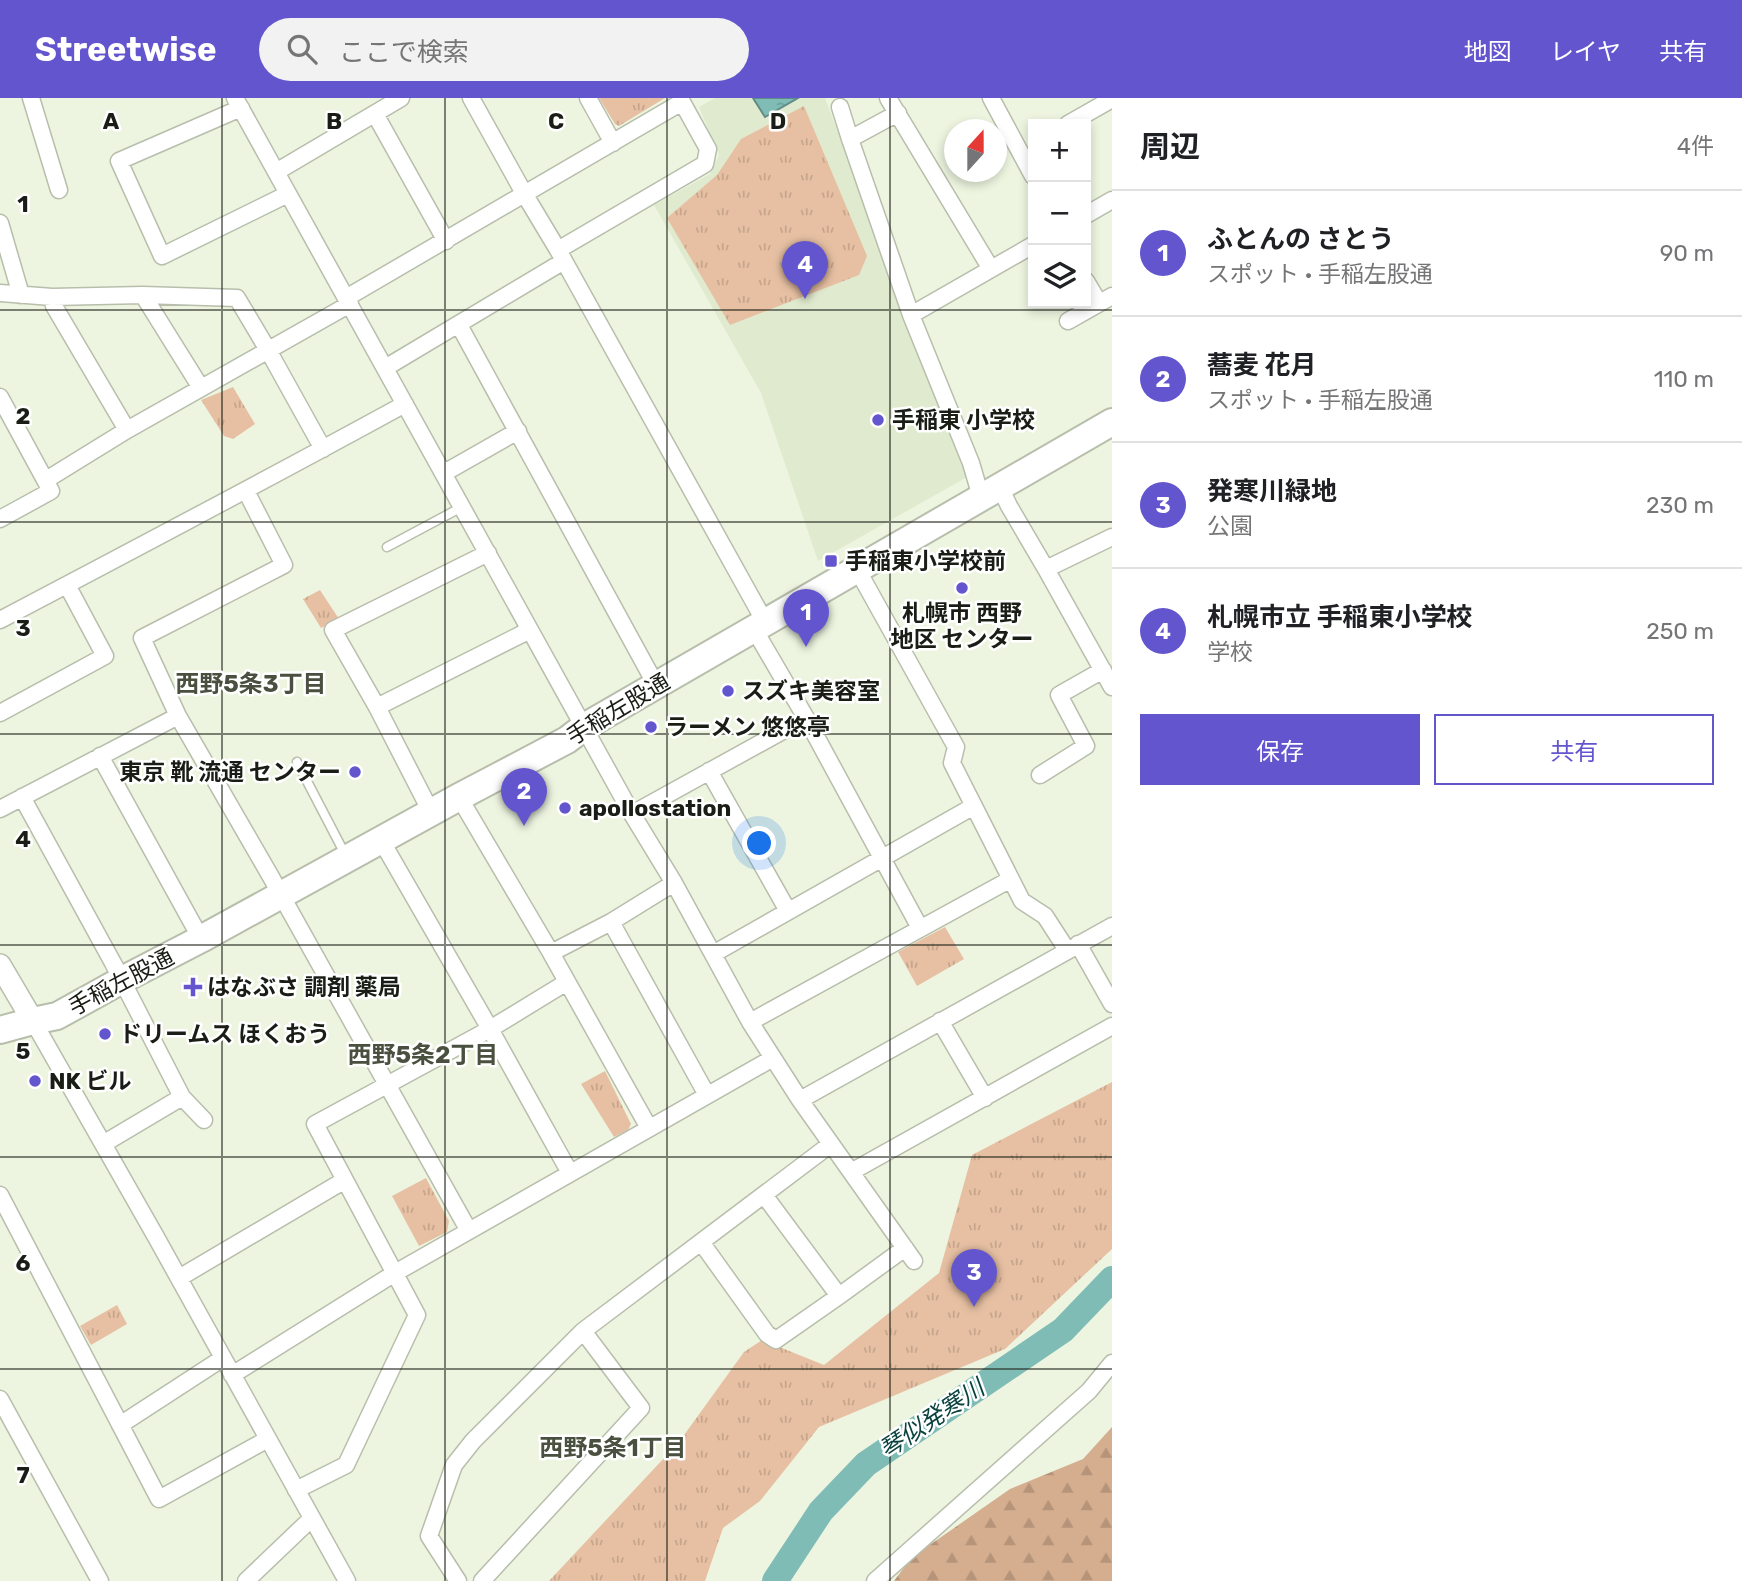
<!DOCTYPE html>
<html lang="ja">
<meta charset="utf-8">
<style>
:root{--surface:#fff;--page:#f2f2f2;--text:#202124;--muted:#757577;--line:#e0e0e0;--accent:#6355ce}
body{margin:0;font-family:Rubik,"Noto Sans JP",sans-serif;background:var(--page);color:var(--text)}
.controls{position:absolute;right:21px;top:21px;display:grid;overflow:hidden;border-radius:0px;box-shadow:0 4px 10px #0003}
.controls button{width:63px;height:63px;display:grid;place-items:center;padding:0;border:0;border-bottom:2px solid var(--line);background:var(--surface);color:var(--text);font:35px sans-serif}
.compass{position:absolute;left:944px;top:21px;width:63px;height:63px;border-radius:50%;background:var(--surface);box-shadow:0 4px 10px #0003;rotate:21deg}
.you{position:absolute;left:760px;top:746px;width:24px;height:24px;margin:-18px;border:5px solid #fff;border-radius:50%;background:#1a73e8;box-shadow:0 0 0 10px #1a73e833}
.badge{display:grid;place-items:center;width:46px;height:46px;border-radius:50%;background:var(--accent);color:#fff;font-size:23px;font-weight:700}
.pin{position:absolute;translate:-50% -58px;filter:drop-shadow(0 2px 4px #0008)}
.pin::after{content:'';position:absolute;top:37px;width:24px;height:21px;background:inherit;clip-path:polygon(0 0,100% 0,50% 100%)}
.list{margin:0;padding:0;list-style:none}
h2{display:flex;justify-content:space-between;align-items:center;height:91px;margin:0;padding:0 28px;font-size:30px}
h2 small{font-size:23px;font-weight:400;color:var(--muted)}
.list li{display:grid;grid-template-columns:46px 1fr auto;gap:21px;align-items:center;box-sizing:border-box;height:126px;padding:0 28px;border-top:2px solid var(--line)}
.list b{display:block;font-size:26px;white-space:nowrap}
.list p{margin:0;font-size:23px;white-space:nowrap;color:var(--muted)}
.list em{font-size:23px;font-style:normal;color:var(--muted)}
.actions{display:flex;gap:14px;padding:21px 28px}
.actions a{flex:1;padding:16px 0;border:2px solid var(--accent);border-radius:0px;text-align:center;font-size:24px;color:var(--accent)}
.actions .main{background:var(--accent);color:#fff}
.icon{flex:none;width:38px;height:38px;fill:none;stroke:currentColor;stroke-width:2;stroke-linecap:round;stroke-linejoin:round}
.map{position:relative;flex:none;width:1112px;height:1483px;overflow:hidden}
header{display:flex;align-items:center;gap:42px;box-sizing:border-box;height:98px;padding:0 35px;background:var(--accent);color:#fff}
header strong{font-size:33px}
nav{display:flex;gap:38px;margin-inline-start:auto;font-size:24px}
.search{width:490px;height:63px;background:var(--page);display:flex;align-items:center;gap:18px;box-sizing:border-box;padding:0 24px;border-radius:38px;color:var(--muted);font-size:26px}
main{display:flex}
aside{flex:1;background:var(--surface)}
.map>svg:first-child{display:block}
.built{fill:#e0eace}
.grass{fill:url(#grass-tufts)}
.forest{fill:url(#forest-firs)}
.water{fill:url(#water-ripples);stroke:#618c86;stroke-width:2}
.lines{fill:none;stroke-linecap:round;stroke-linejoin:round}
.river{stroke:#80bcb6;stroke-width:26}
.service-casing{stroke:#b7beab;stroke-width:11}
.minor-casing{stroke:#b7beab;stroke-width:19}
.tertiary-casing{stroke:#b7beab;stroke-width:24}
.primary-casing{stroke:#b7beab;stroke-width:30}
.service{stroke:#fff;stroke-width:8}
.minor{stroke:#fff;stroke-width:16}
.tertiary{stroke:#fff;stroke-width:21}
.primary{stroke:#fff;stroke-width:26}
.grid{fill:none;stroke:#1a1d15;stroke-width:2;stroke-opacity:0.55}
.poi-dot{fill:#6355ce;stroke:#fff;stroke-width:2.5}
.labels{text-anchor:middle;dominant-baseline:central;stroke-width:5;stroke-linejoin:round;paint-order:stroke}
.poi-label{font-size:23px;font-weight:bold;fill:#1a1d15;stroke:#fff;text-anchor:start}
.street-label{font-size:23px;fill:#1a1d15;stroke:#fff}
.neighbourhood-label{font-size:24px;font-weight:bold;fill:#4a503f;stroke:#fff}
.water-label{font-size:24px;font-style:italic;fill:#0a423e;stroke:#fff}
.grid-label{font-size:23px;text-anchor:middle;font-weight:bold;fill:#1a1d15;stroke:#fff;stroke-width:5;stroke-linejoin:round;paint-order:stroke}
</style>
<header>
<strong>Streetwise</strong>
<div class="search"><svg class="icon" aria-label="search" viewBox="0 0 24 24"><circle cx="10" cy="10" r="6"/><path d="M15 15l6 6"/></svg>ここで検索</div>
<nav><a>地図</a><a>レイヤ</a><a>共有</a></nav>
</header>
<main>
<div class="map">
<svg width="1112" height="1483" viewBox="0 0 1112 1483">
<defs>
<pattern id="grass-tufts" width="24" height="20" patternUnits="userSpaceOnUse" patternTransform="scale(1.75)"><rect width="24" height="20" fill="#e7c0a3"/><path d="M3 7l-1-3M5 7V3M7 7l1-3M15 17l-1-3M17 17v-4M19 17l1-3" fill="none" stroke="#c6a58b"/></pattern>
<pattern id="forest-firs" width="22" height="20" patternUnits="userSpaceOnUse" patternTransform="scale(1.75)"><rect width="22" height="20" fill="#d5ad8f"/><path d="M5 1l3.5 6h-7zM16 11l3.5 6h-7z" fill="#b6947a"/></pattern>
<pattern id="water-ripples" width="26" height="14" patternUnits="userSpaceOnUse" patternTransform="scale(1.75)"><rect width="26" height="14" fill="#80bcb6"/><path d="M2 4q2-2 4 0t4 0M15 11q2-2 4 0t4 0" fill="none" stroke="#6ea19c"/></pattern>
</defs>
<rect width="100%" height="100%" fill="#edf5e0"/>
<path class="built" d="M715,0h110l144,378 -151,85 -57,-168 -107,-188 56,-31 9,-19 -20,-48z"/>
<path class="grass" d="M599,0h66l-46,28 -4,-2z
M804,8l63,150 -8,19 -129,50 -63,-107 50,-43 24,-36z
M233,289l22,37 -22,15 -9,-3 -23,-36z
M320,492l19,29 -18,9 -18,-29z
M945,829l19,32 -47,27 -19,-34z
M605,973l26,53 -3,6 -14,7 -33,-53z
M1112,984v167l-107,100 -186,78 -59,74 -37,27 -18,53h-156l130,-139 65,-90 18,-12 62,25 115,-92 33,-118z
M426,1080l23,43 -2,11 -28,14 -27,-50z
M117,1207l10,19 -36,21 -11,-19z"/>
<path class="forest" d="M1112,1329v154h-218l17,-23 99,-69 73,-30z"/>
<path class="water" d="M753,0h45l-33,19z"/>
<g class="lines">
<path class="river" d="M775,1483l46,-70 45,-47 197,-134 49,-51"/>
<g class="service-casing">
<path id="service" d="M387,449l75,-40
M297,664l49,94"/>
</g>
<g class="minor-casing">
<path id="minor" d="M31,0l28,92
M235,0l397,716 42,69 76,139 50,78 114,161
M471,0l54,97 33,55 207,372
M588,0l25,45
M888,0l103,171
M991,0l42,78
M840,9l10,32 61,176 60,148 10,34
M241,10l-122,53 43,95 126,-62
M375,16l71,127
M1068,26l44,-25
M850,41l48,-26
M276,74l125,-74
M1086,117l26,-15
M0,125l21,72
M1086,183l13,22
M0,195l52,4 91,-2 94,3 31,52 55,99
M143,197l58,93
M52,199l2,9 73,124
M346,200l336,-196 26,47 -3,15 -147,86
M911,217l122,-70
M1068,223l44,-25
M459,227l197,360
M385,270l179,-107
M0,299l51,94 -51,28
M444,375l74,-42
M46,382l81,-50 223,-126
M1000,389l9,19 37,63 66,118
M857,471l99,178 -4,16 70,138 23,15 22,34
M1046,471l66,-32
M0,522c135,-71 270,-142 405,-216
M754,531l52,89 114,210
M377,609l153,-77
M0,615l105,-57 -38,-71
M178,618l93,161 198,354
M100,658l101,183
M709,673l79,140
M1040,677l46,-29 -27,-51 44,-25
M22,699l91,166 69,134 22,23
M459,699l92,156 98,175
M0,711l178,-93 -36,-78 142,-73 -38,-74
M431,714l-54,-105 -44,-77 155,-77
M632,716l174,-96
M381,742l109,189 80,144
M611,824l96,173
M1078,846l34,60
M551,855l60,-31 63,-39
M713,856l261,-148
M33,923l123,216 191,344
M940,923l45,77
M750,924l261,-143
M800,1002l312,-174
M103,1046l79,-47
M851,1074l261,-146
M0,1097l159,304 109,-60
M764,1097l75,101
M701,1144l66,92 9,6 63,-44 66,-48
M179,1180l166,-98
M232,1277l163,-102 378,-215
M0,1301l100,182
M120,1327l103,-67
M296,1392l50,-25 71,-150 -102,-191 175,-95 77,-47
M246,1483l66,-63
M458,1483l-29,-45 25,-71 19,-24 110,-110 248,-187
M482,1483l159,-173 -58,-77
M875,1483l214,-190 23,-28"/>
</g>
<g class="tertiary-casing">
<path id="tertiary" d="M0,867l33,56"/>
</g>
<g class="primary-casing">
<path id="primary" d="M0,932l33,-9 24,-5 65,-36 79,-41 258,-142 108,-57 17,-13 528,-305"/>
</g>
<use href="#service" class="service"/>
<use href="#minor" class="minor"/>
<use href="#tertiary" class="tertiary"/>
<use href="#primary" class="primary"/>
</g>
<path class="grid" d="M222,0v1483M445,0v1483M667,0v1483M890,0v1483M0,212h1112M0,424h1112M0,636h1112M0,847h1112M0,1059h1112M0,1271h1112"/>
<g class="poi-dot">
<circle cx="878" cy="322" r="7"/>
<rect x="824" y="456" width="14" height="14" rx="3.5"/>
<circle cx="962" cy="490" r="7"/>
<circle cx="728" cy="593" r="7"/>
<circle cx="651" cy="629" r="7"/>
<circle cx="355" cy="674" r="7"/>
<circle cx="565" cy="710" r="7"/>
<path d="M189.5 878.5h7v7h7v7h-7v7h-7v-7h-7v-7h7z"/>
<circle cx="105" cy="936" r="7"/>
<circle cx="35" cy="983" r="7"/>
</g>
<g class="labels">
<g class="poi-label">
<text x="892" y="322">手稲東 小学校</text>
<text x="845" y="463">手稲東小学校前</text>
<text x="962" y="515" text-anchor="middle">札幌市 西野<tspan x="962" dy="26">地区 センター</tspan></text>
<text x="742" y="593">スズキ美容室</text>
<text x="665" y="629">ラーメン 悠悠亭</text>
<text x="341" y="674" text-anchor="end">東京 靴 流通 センター</text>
<text x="579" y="710">apollostation</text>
<text x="207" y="889">はなぶさ 調剤 薬局</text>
<text x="119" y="936">ドリームス ほくおう</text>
<text x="49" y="983">NK ビル</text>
</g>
<g class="street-label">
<text transform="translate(618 611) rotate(-31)">手稲左股通</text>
<text transform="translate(121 884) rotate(-28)">手稲左股通</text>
</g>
<g class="neighbourhood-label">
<text x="251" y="586">西野5条3丁目</text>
<text x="423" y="957">西野5条2丁目</text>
<text x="613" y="1350">西野5条1丁目</text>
</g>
<g class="water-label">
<text transform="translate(932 1321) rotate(-34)">琴似発寒川</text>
</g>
</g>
<g class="grid-label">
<text x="111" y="31">A</text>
<text x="334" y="31">B</text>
<text x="556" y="31">C</text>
<text x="778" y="31">D</text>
<text x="23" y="114">1</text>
<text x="23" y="326">2</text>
<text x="23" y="538">3</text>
<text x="23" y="749">4</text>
<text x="23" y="961">5</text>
<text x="23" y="1173">6</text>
<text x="23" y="1385">7</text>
</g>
</svg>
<div class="controls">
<button>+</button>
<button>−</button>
<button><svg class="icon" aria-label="layers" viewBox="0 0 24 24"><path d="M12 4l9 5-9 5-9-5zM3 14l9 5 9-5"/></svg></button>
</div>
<svg class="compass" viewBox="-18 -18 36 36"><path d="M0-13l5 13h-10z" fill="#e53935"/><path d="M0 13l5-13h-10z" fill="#757577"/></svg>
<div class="you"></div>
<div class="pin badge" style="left:806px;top:549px">1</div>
<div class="pin badge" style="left:524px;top:728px">2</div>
<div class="pin badge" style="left:974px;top:1209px">3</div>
<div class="pin badge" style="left:805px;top:201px">4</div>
</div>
<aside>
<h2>周辺<small>4件</small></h2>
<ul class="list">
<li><span class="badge">1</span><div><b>ふとんの さとう</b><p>スポット · 手稲左股通</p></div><em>90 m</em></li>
<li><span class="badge">2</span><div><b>蕎麦 花月</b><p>スポット · 手稲左股通</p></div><em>110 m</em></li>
<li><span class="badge">3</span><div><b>発寒川緑地</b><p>公園</p></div><em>230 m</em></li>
<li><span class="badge">4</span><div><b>札幌市立 手稲東小学校</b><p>学校</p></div><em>250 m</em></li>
</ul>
<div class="actions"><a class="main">保存</a><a>共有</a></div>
</aside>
</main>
